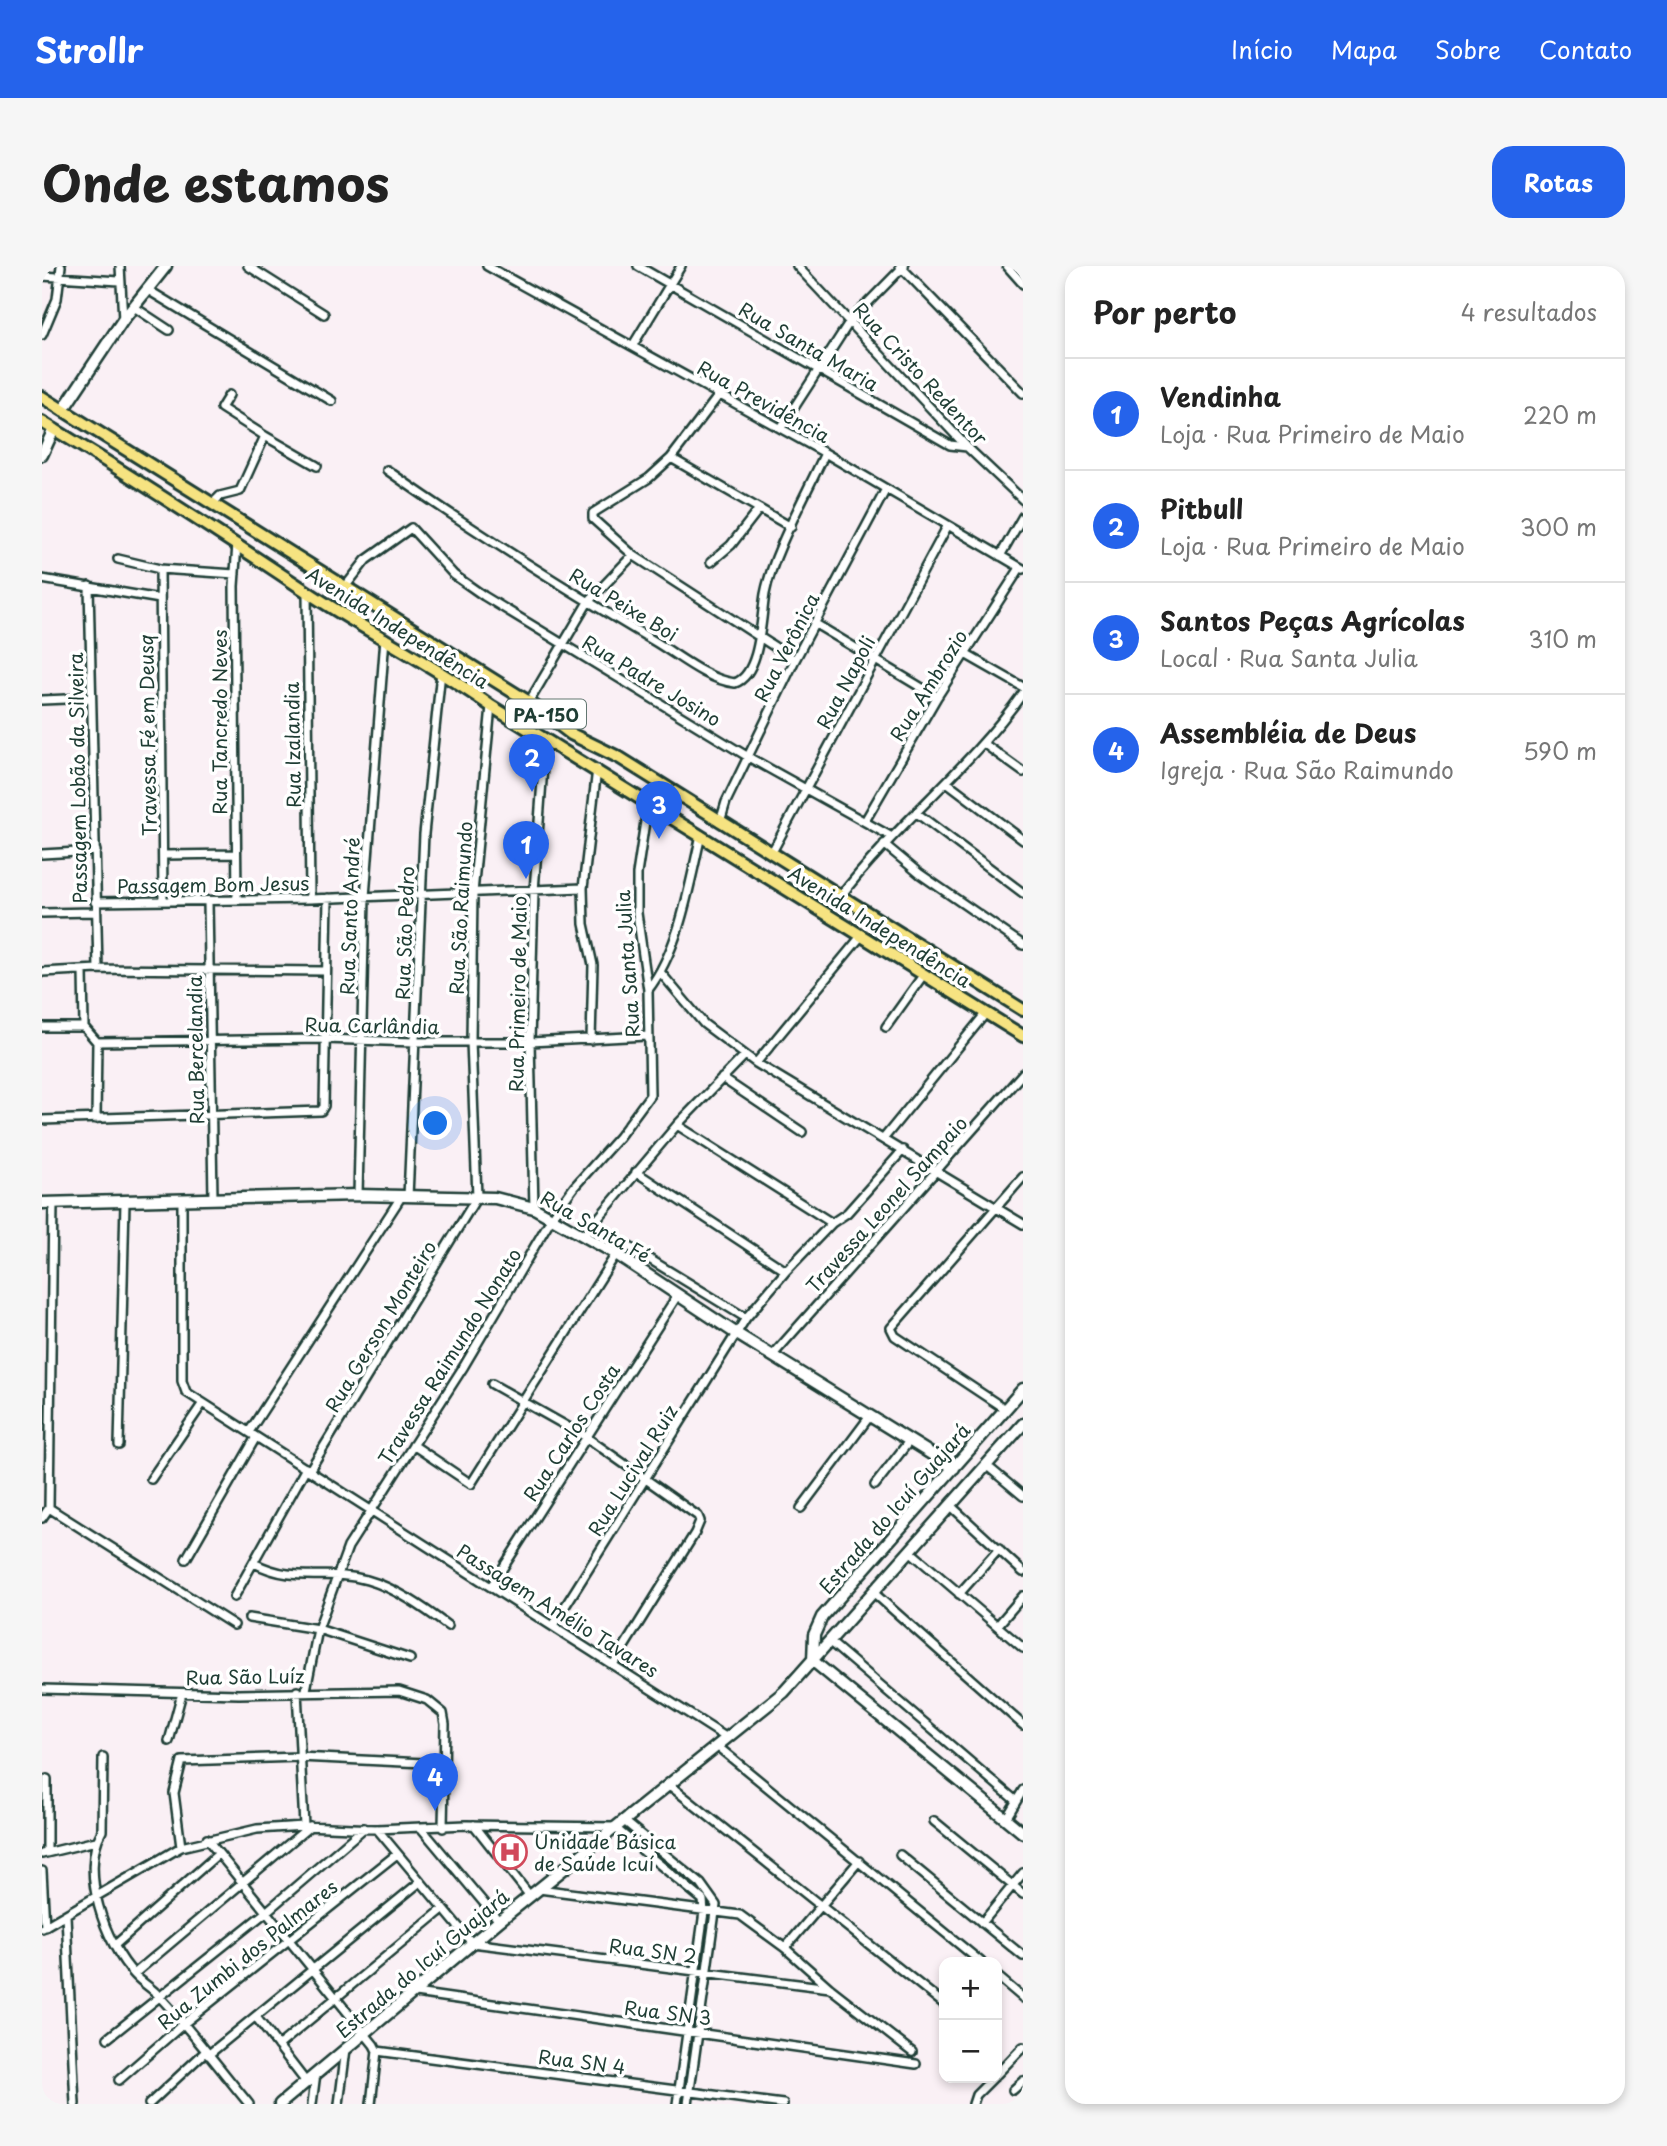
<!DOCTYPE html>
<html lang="pt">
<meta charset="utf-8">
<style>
:root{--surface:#fff;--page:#f6f6f6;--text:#222;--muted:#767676;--line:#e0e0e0;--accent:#2563eb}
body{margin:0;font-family:"Playpen Sans",sans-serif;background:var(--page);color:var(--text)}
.controls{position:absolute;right:21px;bottom:21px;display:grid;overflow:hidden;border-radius:14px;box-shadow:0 4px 10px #0003}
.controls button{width:63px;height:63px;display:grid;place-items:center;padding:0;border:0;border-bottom:2px solid var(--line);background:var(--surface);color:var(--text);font:35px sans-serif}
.you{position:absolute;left:394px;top:858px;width:24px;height:24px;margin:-18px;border:5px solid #fff;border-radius:50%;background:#1a73e8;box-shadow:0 0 0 10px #1a73e833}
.badge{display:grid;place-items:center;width:46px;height:46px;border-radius:50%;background:var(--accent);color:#fff;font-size:23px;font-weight:700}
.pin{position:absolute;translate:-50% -58px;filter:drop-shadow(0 2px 4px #0008)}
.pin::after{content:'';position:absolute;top:37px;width:24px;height:21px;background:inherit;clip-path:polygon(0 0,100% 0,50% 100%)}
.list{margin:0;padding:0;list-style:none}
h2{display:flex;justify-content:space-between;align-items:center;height:91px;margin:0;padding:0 28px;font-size:30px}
h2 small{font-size:23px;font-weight:400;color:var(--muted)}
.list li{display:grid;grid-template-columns:46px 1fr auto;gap:21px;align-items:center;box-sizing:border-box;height:112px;padding:0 28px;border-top:2px solid var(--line)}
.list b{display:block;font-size:26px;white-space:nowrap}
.list p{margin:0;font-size:23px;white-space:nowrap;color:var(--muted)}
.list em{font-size:23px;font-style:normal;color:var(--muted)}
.map{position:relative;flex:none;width:981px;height:1838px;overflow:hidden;border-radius:21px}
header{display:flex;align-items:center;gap:42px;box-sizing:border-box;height:98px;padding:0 35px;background:var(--accent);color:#fff}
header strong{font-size:33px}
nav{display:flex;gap:38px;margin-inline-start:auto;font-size:24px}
.intro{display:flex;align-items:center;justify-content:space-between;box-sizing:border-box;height:168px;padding:0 42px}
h1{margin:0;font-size:49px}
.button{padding:18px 32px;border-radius:21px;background:var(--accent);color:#fff;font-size:24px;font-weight:700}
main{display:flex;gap:42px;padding:0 42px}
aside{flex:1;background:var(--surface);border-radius:21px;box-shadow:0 4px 10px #0003}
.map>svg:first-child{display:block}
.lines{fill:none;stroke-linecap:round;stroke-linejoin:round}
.street-casing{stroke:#1f3d34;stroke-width:12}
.secondary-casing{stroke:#1f3d34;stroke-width:15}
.primary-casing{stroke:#1f3d34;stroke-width:16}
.street{stroke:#fff;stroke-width:7}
.secondary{stroke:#fff;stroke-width:10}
.primary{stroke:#f6e381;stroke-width:10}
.labels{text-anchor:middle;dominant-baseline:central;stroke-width:7;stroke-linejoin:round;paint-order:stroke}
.shield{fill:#fff;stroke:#627771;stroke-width:2}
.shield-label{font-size:18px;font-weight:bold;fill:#1f3d34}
.street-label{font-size:19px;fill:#1f3d34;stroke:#fff}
.poi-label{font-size:19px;fill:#1f3d34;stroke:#fff;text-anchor:start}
</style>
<header>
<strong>Strollr</strong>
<nav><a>Início</a><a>Mapa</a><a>Sobre</a><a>Contato</a></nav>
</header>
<div class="intro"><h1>Onde estamos</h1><a class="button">Rotas</a></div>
<main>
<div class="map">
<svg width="981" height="1838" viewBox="0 0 981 1838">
<rect width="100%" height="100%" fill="#faf0f5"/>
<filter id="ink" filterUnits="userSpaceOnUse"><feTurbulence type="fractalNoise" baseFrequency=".0143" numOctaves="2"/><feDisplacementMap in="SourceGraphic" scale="14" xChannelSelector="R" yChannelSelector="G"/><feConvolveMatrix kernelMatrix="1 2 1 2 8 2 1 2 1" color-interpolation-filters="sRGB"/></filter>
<g filter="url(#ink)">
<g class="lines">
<g class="street-casing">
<path id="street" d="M78,0l3,54
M206,0l76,48
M445,0l338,187 198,116
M596,0l312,179 17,2
M755,0l170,181 56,53
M858,0l123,127
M965,0l16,18
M0,10l77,5
M106,24l184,111
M92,41l35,23
M0,69l15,-36 4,-33
M591,79l48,-79
M677,129l-48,63 -22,20 -56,35v6l40,36 162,105
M739,162l69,-107 54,-55
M223,170l52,30
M629,192l120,69
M345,204c86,61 176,117 267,171 24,14 53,39 81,42 26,-9 26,-66 30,-89 8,-42 42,-101 60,-141
M170,238l8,-8 20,-5 25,-55 -44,-28 8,-13
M958,290l23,-40
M76,293l42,10 75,5
M669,296l20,-17 28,-36
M118,303l3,332
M0,313l118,20
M47,320l9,383
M303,321l21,-27 45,-32 43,47 30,21 266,162 142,79
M265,325l3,308
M772,357l123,74
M923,388l58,33
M0,434l49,-2
M487,436l59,-100 45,-47
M941,477l40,29
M906,517l75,57
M876,548l105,79
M823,555l72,-124 83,-129
M678,556l6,-20 69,-142 91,-171
M842,578l36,30 103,71
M0,588l54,-3
M729,588l177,-329
M123,589l70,-1
M798,631c56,-73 129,-128 183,-204
M195,634l-3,-314 3,-42
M53,636l215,-3 273,-11
M166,636l5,296
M0,647l53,-1
M41,705l1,56
M0,706l56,-3 228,2
M619,707l43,51 52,39 267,161
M606,724c32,-42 41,-104 53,-155
M0,761h42l13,15
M844,761l38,-53
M549,774l2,-75 -9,-41 -1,-36 14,-119
M55,776l227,-3 91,3h115l117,-6
M714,797l106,-128
M680,812l80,54
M54,853l1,-77
M0,854l279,-9 3,-5 4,-208
M635,859l155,98
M842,872l102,-125
M594,906l150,99
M316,929l7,-298 20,-259
M366,931l16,-363 17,-162
M140,934v181l4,11 541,346
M492,942l-4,-166 4,-151 11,-152
M550,958l154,94
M542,969l93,-110 68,-70
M730,1090l251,-283
M450,1118l94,53 112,79 2,5 -5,12 -81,130
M963,1143l-110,-73 -4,-8 132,-151
M207,1166l152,-235
M77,1179l6,-243
M371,1179l58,39 145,-230
M944,1199l37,31
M267,1205l168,-274 -6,-156 2,-148 18,-187
M109,1213l52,-76
M833,1219l35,-45
M909,1240l72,66
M7,1242l185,117
M759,1242l69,-92
M0,1252l7,-10 4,-305
M869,1286l112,96
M144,1293l70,-122
M212,1297c42,22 72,5 113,17 29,8 57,28 81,46
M450,1319l185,-289
M832,1327l149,132
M917,1328l40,-45
M192,1331l72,-129
M207,1352l69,11 92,30
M512,1358l192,-306 40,-47 46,-48 15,-10 56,-63
M956,1359l25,-29
M788,1376l186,159
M0,1423l197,5 160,-3 28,9 16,13 2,11 -2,104
M264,1424l12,-61 30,-82 116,-181 88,-149 22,-30 45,-50 31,-42 -2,-105 -11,-77v-39l11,-72
M255,1425l7,135
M127,1475l13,-48
M675,1480l264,216
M61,1491l-1,74c-23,39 3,113 33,144 7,8 17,13 24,21 32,34 60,72 90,108
M626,1518l276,220
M965,1551l16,-27
M581,1554l78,64 15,21 -28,199
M892,1555l89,73
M432,1559l56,71
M335,1563l95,114 358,45
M380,1563l77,92
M165,1573l167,206 3,6 -6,53
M139,1581l-7,-54 8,-32 117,-4 146,7
M5,1584v-71
M0,1588l54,-13
M858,1589l123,101
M0,1605l3,56
M497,1623l201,26 45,33 45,40 82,64
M24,1649l9,189
M940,1657l41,-50
M0,1662l139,-81 76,-18 47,-3 73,3 89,-4 148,2 89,73 1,12 -27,192
M73,1679l103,-91
M743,1682l74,-87
M92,1708l176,-148
M955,1710l26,22
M373,1727l501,71
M214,1751l50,65
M66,1772l158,-126 98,-84
M236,1780l165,-137
M335,1785l406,53
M166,1789l212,-173
M955,1808l26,-27
M77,1814l63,-55 215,-171
M971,1824l10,-9
M107,1838l56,-52
M270,1838l4,-31
M297,1838l7,-55
M931,1838l3,-9 17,-17"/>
</g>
<g class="secondary-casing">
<path id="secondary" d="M21,144l60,-90 43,-54
M0,189l12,-26
M0,937l316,-8 137,3 39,10 82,46 121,80 217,134
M771,1395l1,-26 8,-18 201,-228
M771,1395l210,172
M238,1838l219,-183 285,-229 239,-268"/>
</g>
<g class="primary-casing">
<path id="primary" d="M0,131l487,305 42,32 49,24 403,252
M0,156c90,54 177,111 264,169 60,40 126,73 185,115l532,330"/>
</g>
<use href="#street" class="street"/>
<use href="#secondary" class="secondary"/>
<use href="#primary" class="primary"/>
</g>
</g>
<defs>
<g id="hospital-ring" transform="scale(1.75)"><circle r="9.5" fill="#fff" stroke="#d1495b" stroke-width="1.5"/><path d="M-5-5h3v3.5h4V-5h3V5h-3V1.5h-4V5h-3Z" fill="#d1495b"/></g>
</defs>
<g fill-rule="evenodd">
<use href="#hospital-ring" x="468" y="1586"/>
</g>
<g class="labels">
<rect class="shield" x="464" y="433.5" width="80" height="29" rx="5"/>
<g class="shield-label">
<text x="504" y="448">PA-150</text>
</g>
<g class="street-label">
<text transform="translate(767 80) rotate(30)">Rua Santa Maria</text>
<text transform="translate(879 107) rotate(47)">Rua Cristo Redentor</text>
<text transform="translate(722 135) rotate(29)">Rua Previdência</text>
<text transform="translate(582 338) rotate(31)">Rua Peixe Boi</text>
<text transform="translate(356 361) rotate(32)">Avenida Independência</text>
<text transform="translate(744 381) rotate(-63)">Rua Verônica</text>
<text transform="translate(610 414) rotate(31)">Rua Padre Josino</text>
<text transform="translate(803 416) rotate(-62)">Rua Napoli</text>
<text transform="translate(886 419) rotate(-58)">Rua Ambrozio</text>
<text transform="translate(177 456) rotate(-90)">Rua Tancredo Neves</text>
<text transform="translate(105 469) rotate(-91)">Travessa Fé em Deusq</text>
<text transform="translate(250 479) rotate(-91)">Rua Izalandia</text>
<text transform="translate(35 512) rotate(-91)">Passagem Lobão da Silveira</text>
<text transform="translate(171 618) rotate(-1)">Passagem Bom Jesus</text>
<text transform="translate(418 642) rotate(-87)">Rua São Raimundo</text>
<text transform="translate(307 650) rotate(-88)">Rua Santo André</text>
<text transform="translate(838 660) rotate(32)">Avenida Independência</text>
<text transform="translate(362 667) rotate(-88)">Rua São Pedro</text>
<text transform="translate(585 698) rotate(-94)">Rua Santa Julia</text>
<text transform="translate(475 728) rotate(-89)">Rua Primeiro de Maio</text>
<text transform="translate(330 759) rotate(1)">Rua Carlândia</text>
<text transform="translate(153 784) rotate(-91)">Rua Bercelandia</text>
<text transform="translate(844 938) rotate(-48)">Travessa Leonel Sampaio</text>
<text transform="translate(554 960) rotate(30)">Rua Santa Fé</text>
<text transform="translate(338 1060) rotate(-59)">Rua Gerson Monteiro</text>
<text transform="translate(407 1090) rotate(-58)">Travessa Raimundo Nonato</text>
<text transform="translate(529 1166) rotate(-57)">Rua Carlos Costa</text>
<text transform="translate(590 1204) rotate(-58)">Rua Lucival Ruiz</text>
<text transform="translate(852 1242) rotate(-49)">Estrada do Icuí Guajará</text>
<text transform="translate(516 1344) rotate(32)">Passagem Amélio Tavares</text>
<text transform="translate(203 1410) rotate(-1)">Rua São Luíz</text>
<text transform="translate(611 1684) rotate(7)">Rua SN 2</text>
<text transform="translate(205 1688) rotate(-39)">Rua Zumbi dos Palmares</text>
<text transform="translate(380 1697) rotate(-40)">Estrada do Icuí Guajará</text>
<text transform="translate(626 1746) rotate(7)">Rua SN 3</text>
<text transform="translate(540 1795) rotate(7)">Rua SN 4</text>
</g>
<g class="poi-label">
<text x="492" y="1575">Unidade Básica<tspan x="492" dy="22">de Saúde Icuí</tspan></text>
</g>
</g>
</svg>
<div class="controls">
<button>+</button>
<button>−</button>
</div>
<div class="you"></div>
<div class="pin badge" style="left:484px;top:613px">1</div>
<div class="pin badge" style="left:490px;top:526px">2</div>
<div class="pin badge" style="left:617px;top:573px">3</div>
<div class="pin badge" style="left:393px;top:1545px">4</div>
</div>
<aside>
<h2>Por perto<small>4 resultados</small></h2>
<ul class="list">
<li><span class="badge">1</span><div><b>Vendinha</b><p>Loja · Rua Primeiro de Maio</p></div><em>220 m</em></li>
<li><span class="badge">2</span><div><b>Pitbull</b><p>Loja · Rua Primeiro de Maio</p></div><em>300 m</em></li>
<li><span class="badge">3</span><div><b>Santos Peças Agrícolas</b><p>Local · Rua Santa Julia</p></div><em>310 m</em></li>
<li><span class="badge">4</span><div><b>Assembléia de Deus</b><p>Igreja · Rua São Raimundo</p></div><em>590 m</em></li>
</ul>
</aside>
</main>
